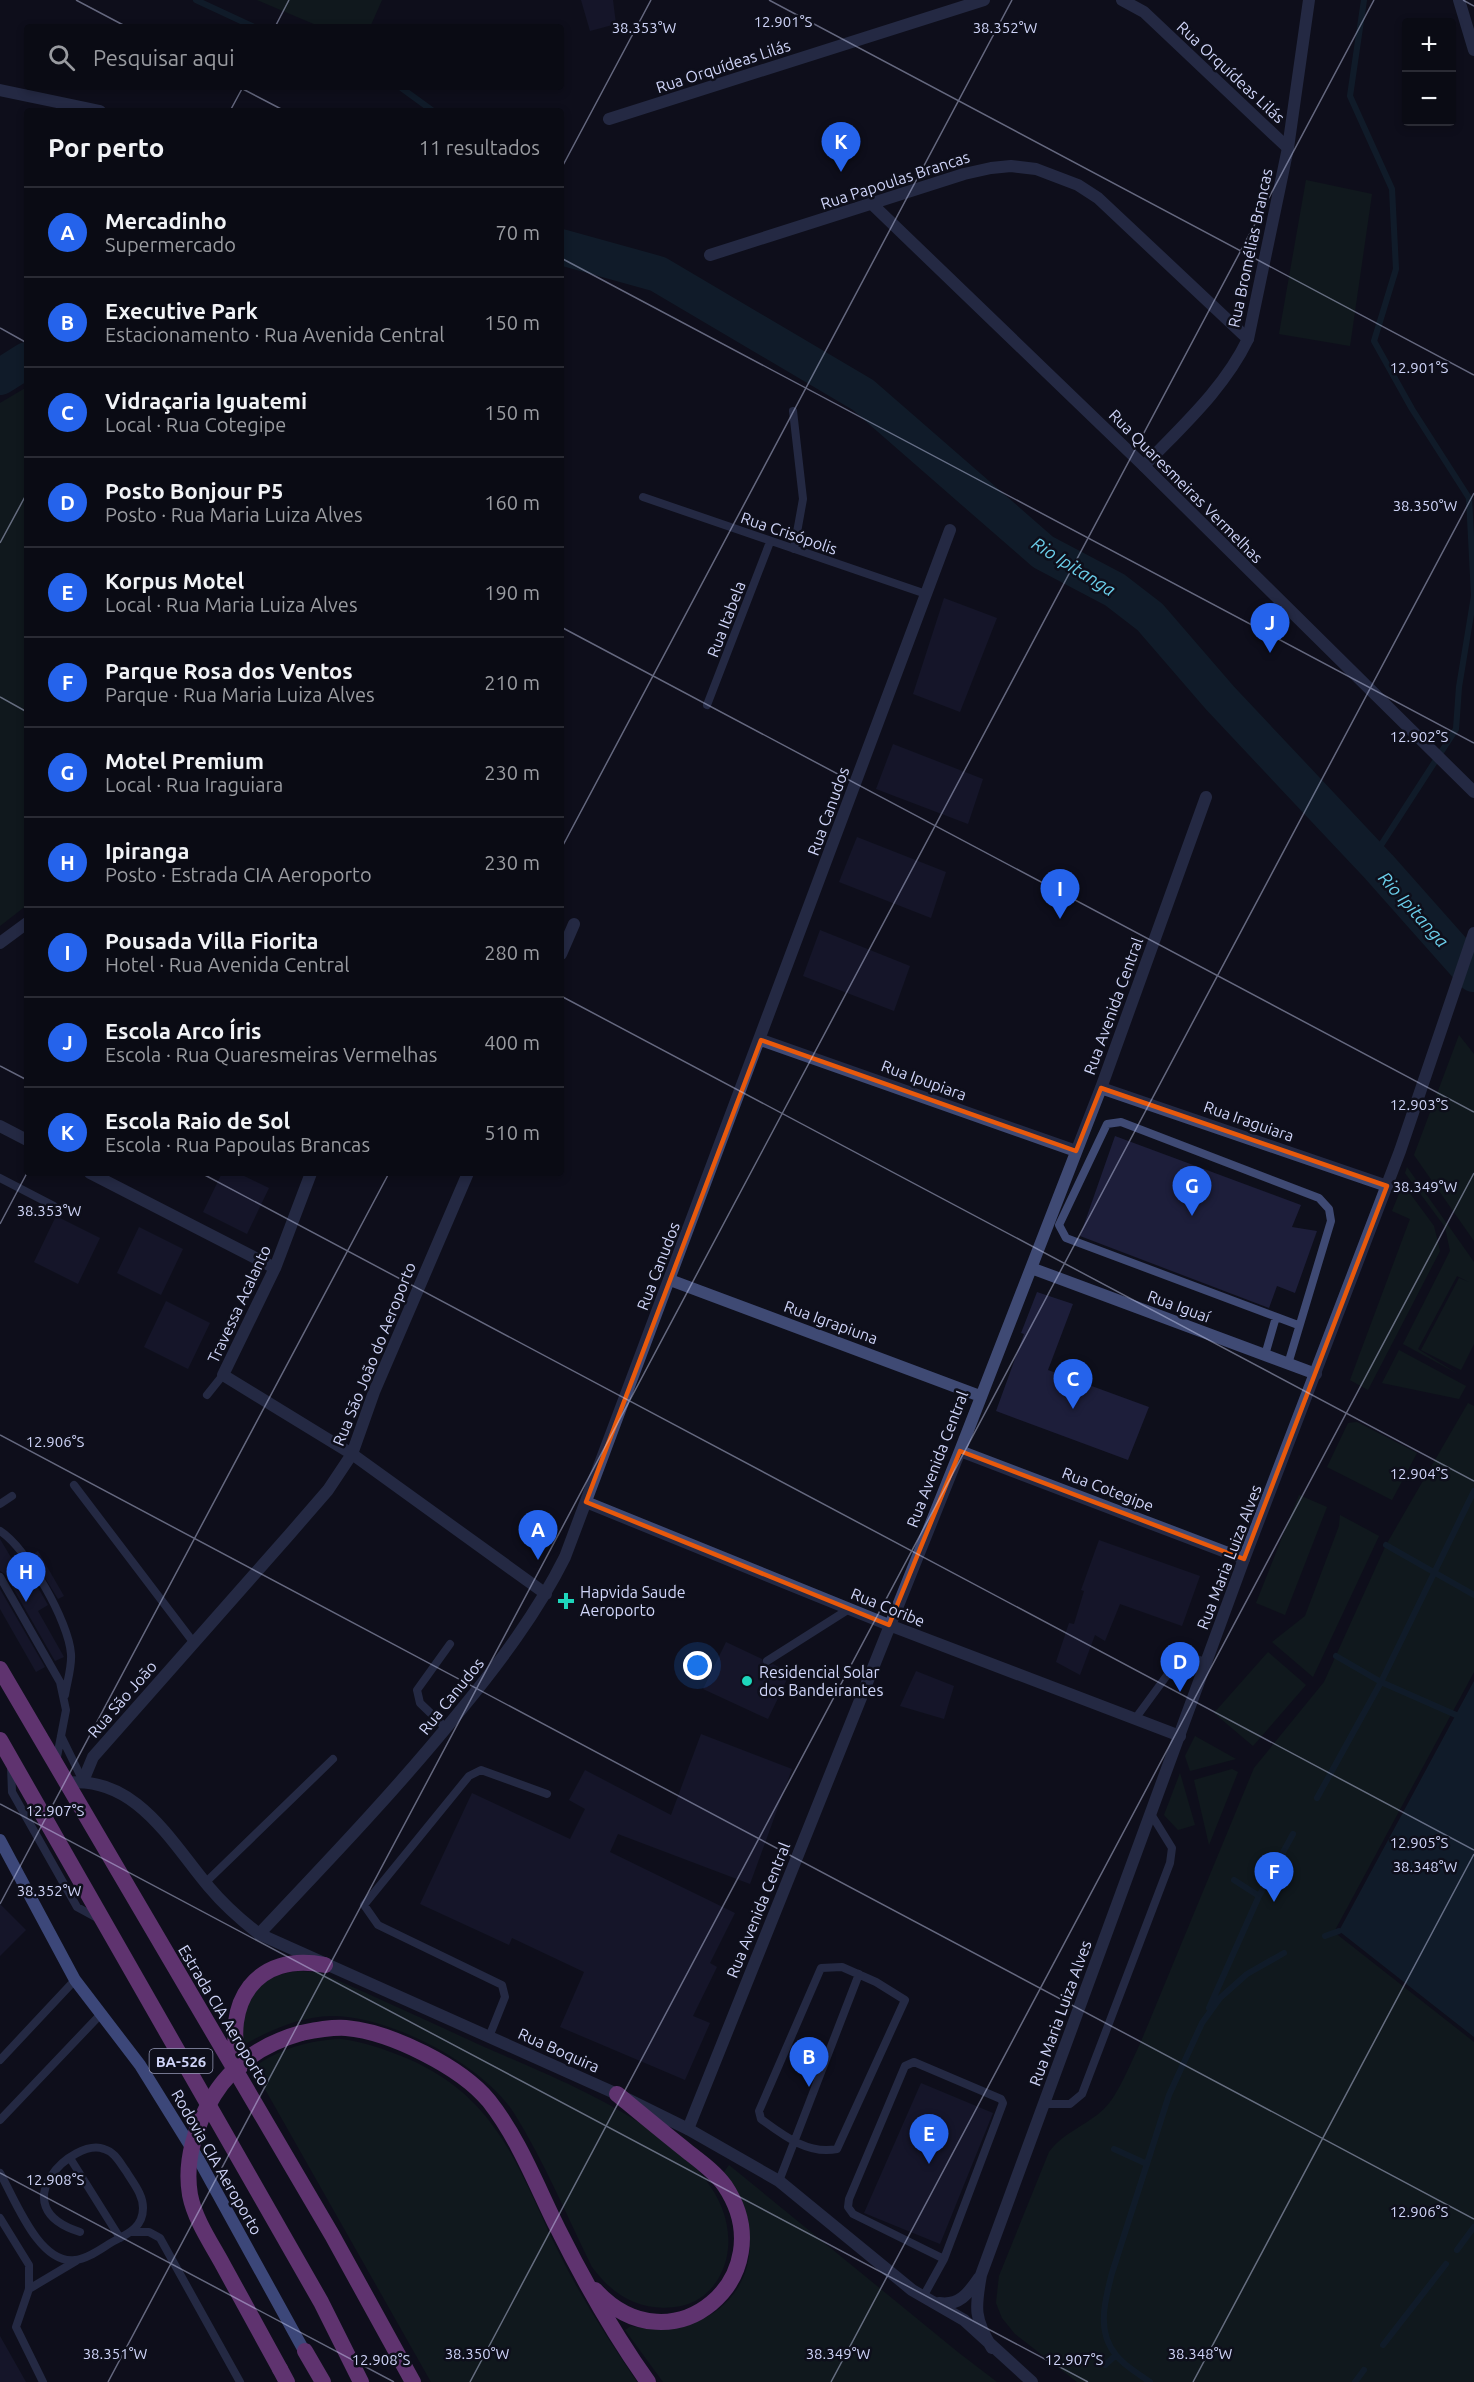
<!DOCTYPE html>
<html lang="pt">
<meta charset="utf-8">
<style>
:root{--surface:#0a0b14;--page:#13141d;--text:#f1f3f6;--muted:#999ba0;--line:#2a2b34;--accent:#2563eb}
body{margin:0;font-family:Ubuntu,sans-serif;background:var(--page);color:var(--text)}
.controls{position:absolute;right:18px;top:18px;display:grid;overflow:hidden;border-radius:6px;box-shadow:0 3px 9px #0003}
.controls button{width:54px;height:54px;display:grid;place-items:center;padding:0;border:0;border-bottom:2px solid var(--line);background:var(--surface);color:var(--text);font:30px sans-serif}
.you{position:absolute;left:698px;top:1666px;width:21px;height:21px;margin:-15px;border:4px solid #fff;border-radius:50%;background:#1a73e8;box-shadow:0 0 0 9px #1a73e833}
.badge{display:grid;place-items:center;width:39px;height:39px;border-radius:50%;background:var(--accent);color:#fff;font-size:20px;font-weight:700}
.pin{position:absolute;translate:-50% -50px;filter:drop-shadow(0 2px 3px #0008)}
.pin::after{content:'';position:absolute;top:32px;width:21px;height:18px;background:inherit;clip-path:polygon(0 0,100% 0,50% 100%)}
.list{margin:0;padding:0;list-style:none}
h2{display:flex;justify-content:space-between;align-items:center;height:78px;margin:0;padding:0 24px;font-size:26px}
h2 small{font-size:20px;font-weight:400;color:var(--muted)}
.list li{display:grid;grid-template-columns:39px 1fr auto;gap:18px;align-items:center;box-sizing:border-box;height:90px;padding:0 24px;border-top:2px solid var(--line)}
.list b{display:block;font-size:22px;white-space:nowrap}
.list p{margin:0;font-size:20px;white-space:nowrap;color:var(--muted)}
.list em{font-size:20px;font-style:normal;color:var(--muted)}
.icon{flex:none;width:33px;height:33px;fill:none;stroke:currentColor;stroke-width:2;stroke-linecap:round;stroke-linejoin:round}
.map{position:relative;flex:none;width:1474px;height:2382px;overflow:hidden}
.search{position:absolute;background:var(--surface);box-shadow:0 3px 9px #0003;left:24px;top:24px;width:540px;height:66px;display:flex;align-items:center;gap:15px;box-sizing:border-box;padding:0 21px;border-radius:6px;color:var(--muted);font-size:22px}
.panel{position:absolute;background:var(--surface);box-shadow:0 3px 9px #0003;left:24px;top:108px;width:540px;height:1068px;border-radius:6px}
.map>svg:first-child{display:block}
.green{fill:#12251f}
.water{fill:#132c3b}
.lines{fill:none;stroke-linecap:round;stroke-linejoin:round}
.stream{stroke:#132c3b;stroke-width:6}
.river{stroke:#132c3b;stroke-width:36}
.building{fill:#1d1e3a}
.service{stroke:#3f4a74;stroke-width:8}
.minor{stroke:#3f4a74;stroke-width:12}
.tertiary{stroke:#3f4a74;stroke-width:12}
.secondary{stroke:#738deb;stroke-width:12}
.trunk{stroke:#c060d4;stroke-width:16}
.trunk-bridge{stroke:#c060d4;stroke-width:16}
.marked{fill:none;stroke:#e8590c;stroke-width:4.5;stroke-linejoin:round}
.ticks{fill:none;stroke:#cfd4f8;stroke-width:1.5;stroke-opacity:0.45}
.poi-dot{fill:#1ed6bc;stroke:#0e0f1b;stroke-width:2}
.labels{text-anchor:middle;dominant-baseline:central;stroke-width:5;stroke-linejoin:round;paint-order:stroke}
.shield{fill:#0e0f1b;stroke:#9599b6;stroke-width:1.5}
.shield-label{font-size:15px;font-weight:bold;fill:#cfd4f8}
.street-label{font-size:16px;fill:#cfd4f8;stroke:#0e0f1b}
.poi-label{font-size:16px;fill:#cfd4f8;stroke:#0e0f1b;text-anchor:start}
.water-label{font-size:18px;font-style:italic;fill:#6bceea;stroke:#0e0f1b}
.ticks-label{font-size:15px;text-anchor:middle;fill:#cfd4f8;stroke:#0e0f1b;stroke-width:5;stroke-linejoin:round;paint-order:stroke}
</style>
<div class="map">
<svg width="1474" height="2382" viewBox="0 0 1474 2382">
<rect width="100%" height="100%" fill="#0e0f1b"/>
<path class="green" d="M257,0h125l-12,27h-49z
M1306,180l66,14 -22,152 -71,-12z
M27,387v518l-27,21v-523z
M1459,1035l15,19v187l-60,-86z
M1407,1167l67,95v82l-13,26 -40,-20 38,-72 10,4 -12,-6 -39,73 40,25 -55,-30 47,-93 -5,-24 -40,-54z
M1403,1184l31,42 6,25 -72,139 -18,-10 60,-161 -18,-8z
M1399,1350l67,36 -7,13 -77,-16z
M1468,1403l6,3v266l-140,260 140,110v340h-397l-62,-48 -13,-16 -6,-15 3,-27 50,-124c15,-20 37,-26 55,-43 14,-13 27,-47 36,-65l114,-276 70,-86 62,-137z
M1357,1422l60,31 -25,47 -65,-33 21,-44z
M1299,1495l28,12 -42,108 -29,-12z
M1340,1515l39,21 -66,141 -41,-35 33,-26 34,-90z
M1268,1652l38,33 -53,61 -39,-33z
M1195,1736l41,23 -46,12 -5,-15z
M1232,1769l6,3 -29,73 -15,-65z
M1180,1773l15,52 -17,5 -14,-15z
M299,1971l22,2c54,24 107,48 161,73 76,34 270,104 244,214 -6,22 -21,41 -45,46 -38,7 -67,-9 -89,-39 -25,-51 -48,-106 -78,-154 -31,-49 -126,-98 -183,-97 -34,1 -62,15 -90,30 3,-43 9,-69 58,-75z
M341,2039c23,3 43,10 65,19 96,41 112,114 155,199 22,44 49,85 76,125h-206l-178,-314c25,-19 57,-28 88,-29z
M729,2165l230,188 38,29h-334l-38,-52 6,-4c71,16 134,-33 116,-109 -4,-17 -14,-31 -23,-45z"/>
<path class="water" d="M1474,1681v356l-135,-106z"/>
<g class="lines">
<path class="stream" d="M196,0l58,27
M1364,0l-14,96 42,93 4,80 -22,72 38,68 57,89 5,97
M400,87l33,24
M1372,859l84,-130 3,-42 15,-91
M1386,1545l88,50
M1336,1656l45,26 75,33
M1317,1798l64,-116 93,-191
M1234,1880l25,16
M1325,1936l14,-5
M1209,2008l50,-112 34,-62
M1114,2149l33,15
M1457,2250l17,-23
M1383,2345l63,-81
M1105,2365l11,-10
M1150,2382c-11,-8 -26,-16 -34,-27 -20,-24 -11,-55 -4,-82l57,-178 33,-72 18,-25 27,-24 37,-21
M1355,2382l9,-12"/>
<path class="river" d="M561,247l97,27 205,121 180,157 72,38 35,27 70,81 159,169 95,107
M0,377l27,-17"/>
</g>
<path class="building" d="M581,0h32l3,24 -26,7z
M944,598l53,20 -37,94 -47,-18z
M893,744l90,35 -15,45 -92,-35z
M857,837l89,35 -15,46 -92,-36z
M820,930l90,36 -16,45 -91,-35z
M1115,1136l186,69 -9,22 25,4 -22,62 -18,-7 -8,22 -189,-72z
M222,1173h16l31,15 -22,46 -44,-22z
M56,1216l44,22 -22,46 -44,-22z
M139,1227l44,22 -22,46 -44,-22z
M1037,1292l36,12 -25,66 101,37 -21,53 -132,-49 28,-77 -3,-1z
M166,1301l44,22 -22,46 -44,-22z
M0,1539l15,25 5,-4 9,12 19,33 -10,6 26,46 -9,4 -50,-87 -5,-3z
M1099,1540l101,36 -18,50 -62,-22 -15,37 -10,-6 -15,40 -24,-13 13,-39 5,1 10,-33 -3,-1z
M38,1551l26,45 -6,3 -27,-44z
M0,1589l45,78 -9,5 -36,-63z
M726,1642l36,17 3,8 8,-3 17,9 -22,46 -65,-30z
M916,1671l38,15 -10,33 -44,-13z
M701,1734l91,35 -42,115 -132,-50 -8,18 125,61 -25,50 7,4 -24,49 17,7 -25,57 -125,-53 24,-55 -72,-34 -3,7 -89,-41 52,-111 98,46 15,-30 -16,-9 16,-30 86,45z
M0,1904l26,26 -26,26z
M921,2083l72,30 -53,131 -76,-31z
M0,2336l26,46h-26z"/>
<g class="lines">
<path class="service" d="M793,411l10,88 -9,50
M643,497l283,97
M707,705l63,-163
M0,1178l54,28
M1265,1355l11,-38
M1288,1364l43,-143 -2,-12 -10,-11 -198,-76 -14,2 -48,101 7,13 232,87
M207,1395l16,-20
M74,1485l120,158
M0,1504l12,-8
M0,1531c27,17 69,91 71,123 1,13 -4,28 -6,41
M0,1577l60,105 6,28 -10,52
M767,1661l82,-52
M1135,1719l41,-56 12,-6 19,5
M446,1728l-26,-25 -3,-13 33,-46
M61,1736l22,45
M11,1766l1,26 65,115 22,12
M205,1883l128,-124
M842,1967l34,15 29,18 -68,149c-29,6 -54,-14 -76,-30l-2,-8 62,-143z
M489,2037l16,-40 -3,-12 -124,-60 -14,-20 105,-129 12,-6 66,24
M0,2060l75,-80
M1044,2104h26l12,-10 88,-231 2,-15 -21,-34
M0,2120l100,-105
M70,2158l50,80
M0,2173c15,26 39,92 75,87 14,-1 29,-14 41,-20 14,-7 27,-14 27,-32 0,-14 -10,-25 -17,-37 -6,-8 -11,-19 -22,-22 -30,-12 -104,58 -24,83
M779,2181l80,-207
M0,2218l29,47v24l-13,38 27,55
M133,2232h16l11,6 80,144
M29,2289l47,-28
M923,2297l21,-38 59,-156 -2,-4 -87,-37 -9,4 -56,133 -1,8 5,7 91,45"/>
<path class="minor" d="M1122,0l22,12 144,136
M1459,0l15,50
M0,90l100,21
M609,119l375,-119
M873,205l271,261
M710,255l254,-81 27,-6 20,-2 25,3 42,16 20,13 150,141
M0,943l27,-20
M561,954l13,-30
M761,1040l315,111
M1101,1088l286,98
M0,1126l27,14
M90,1173l185,95
M311,1173l-36,95 -52,107 129,79 194,140
M1031,1268l285,106
M670,1280l310,116
M960,1451l284,108
M586,1502l303,123 291,111
M83,1781l10,-24 196,-222 39,-45 24,-36 22,-62 94,-219
M259,1934c69,-73 138,-145 201,-223 40,-49 77,-98 105,-154l385,-1027
M688,2129l272,-678 141,-363 105,-291"/>
<path class="tertiary" d="M1309,0l-21,148 -40,191c-24,50 -67,88 -104,127l330,326
M65,1783c70,-9 106,59 144,104 15,18 32,33 50,47l358,160 71,35 91,52 133,109 52,30 68,62
M939,2303c20,3 29,-9 40,-25
M992,2348c-18,-29 -17,-40 -11,-73l263,-716 156,-408 74,-218"/>
<path class="secondary" d="M0,1840l75,140 65,85 59,95 108,196"/>
<path class="trunk" d="M0,1669l332,566 81,147
M0,1740l321,562 40,80
M301,2033c15,-3 30,-6 45,-5 45,4 115,39 143,73 30,38 48,86 69,128 27,54 55,104 90,153
M240,2067c-18,-64 16,-116 85,-102
M595,2290c77,84 190,-14 130,-104 -9,-13 -24,-24 -37,-34 -24,-19 -48,-39 -71,-58
M305,2351l18,31
M280,2369l7,13"/>
<path class="trunk-bridge" d="M280,2369c-19,-34 -38,-69 -57,-104 -12,-22 -28,-45 -33,-70 -6,-35 6,-71 24,-100 21,-33 51,-52 87,-62"/>
</g>
<path d="M0 0H1474V2382H0ZM761,1040l315,111 25,-63 286,98 -143,373 -284,-108 -71,174 -303,-123z" fill="#0e0f1b" fill-opacity=".55" fill-rule="evenodd"/>
<path class="marked" d="M761,1040l315,111 25,-63 286,98 -143,373 -284,-108 -71,174 -303,-123z"/>
<path class="ticks" d="M76,0l51,27M769,0l705,375M1463,0l11,6M275,27l14,-27M239,87l46,24M230,111l13,-24M561,169l90,-169M561,258l913,485M0,328l27,15M0,543l27,-50M561,627l913,485M0,697l27,15M561,849l451,-849M561,996l913,485M0,1066l27,14M201,1173l1273,677M0,1224l27,-51M0,1435l1474,784M0,1804l1088,578M0,1904l389,-731M0,2173l394,209M108,2382l1266,-2382M470,2382l1004,-1889M831,2382l643,-1209M1193,2382l281,-528"/>
<g class="poi-dot">
<path d="M563 1592h6v6h6v6h-6v6h-6v-6h-6v-6h6z"/>
<circle cx="747" cy="1681" r="6"/>
</g>
<g class="labels">
<rect class="shield" x="149.5" y="2049" width="63" height="24" rx="4.5"/>
<g class="shield-label">
<text x="181" y="2061">BA-526</text>
</g>
<g class="street-label">
<text transform="translate(723 66) rotate(-18)">Rua Orquídeas Lilás</text>
<text transform="translate(1231 72) rotate(43)">Rua Orquídeas Lilás</text>
<text transform="translate(895 180) rotate(-18)">Rua Papoulas Brancas</text>
<text transform="translate(1250 248) rotate(-78)">Rua Bromélias Brancas</text>
<text transform="translate(1186 486) rotate(45)">Rua Quaresmeiras Vermelhas</text>
<text transform="translate(789 533) rotate(19)">Rua Crisópolis</text>
<text transform="translate(726 619) rotate(-69)">Rua Itabela</text>
<text transform="translate(828 811) rotate(-70)">Rua Canudos</text>
<text transform="translate(1113 1006) rotate(-70)">Rua Avenida Central</text>
<text transform="translate(924 1080) rotate(20)">Rua Ipupiara</text>
<text transform="translate(1249 1121) rotate(19)">Rua Iraguiara</text>
<text transform="translate(658 1266) rotate(-69)">Rua Canudos</text>
<text transform="translate(239 1304) rotate(-65)">Travessa Acalanto</text>
<text transform="translate(1179 1306) rotate(20)">Rua Iguaí</text>
<text transform="translate(831 1322) rotate(20)">Rua Igrapiuna</text>
<text transform="translate(374 1354) rotate(-68)">Rua São João do Aeroporto</text>
<text transform="translate(937 1459) rotate(-69)">Rua Avenida Central</text>
<text transform="translate(1108 1489) rotate(21)">Rua Cotegipe</text>
<text transform="translate(1229 1557) rotate(-69)">Rua Maria Luiza Alves</text>
<text transform="translate(888 1607) rotate(22)">Rua Coribe</text>
<text transform="translate(451 1696) rotate(-51)">Rua Canudos</text>
<text transform="translate(122 1699) rotate(-49)">Rua São João</text>
<text transform="translate(758 1910) rotate(-68)">Rua Avenida Central</text>
<text transform="translate(1060 2013) rotate(-70)">Rua Maria Luiza Alves</text>
<text transform="translate(224 2015) rotate(59)">Estrada CIA Aeroporto</text>
<text transform="translate(559 2050) rotate(24)">Rua Boquira</text>
<text transform="translate(217 2162) rotate(60)">Rodovia CIA Aeroporto</text>
</g>
<g class="poi-label">
<text x="580" y="1592">Hapvida Saude<tspan x="580" dy="18">Aeroporto</tspan></text>
<text x="759" y="1672">Residencial Solar<tspan x="759" dy="18">dos Bandeirantes</tspan></text>
</g>
<g class="water-label">
<text transform="translate(1074 566) rotate(32)">Rio Ipitanga</text>
<text transform="translate(1414 909) rotate(48)">Rio Ipitanga</text>
</g>
</g>
<g class="ticks-label">
<text x="783" y="27">12.901°S</text>
<text x="644" y="33">38.353°W</text>
<text x="1005" y="33">38.352°W</text>
<text x="1419" y="373">12.901°S</text>
<text x="1425" y="511">38.350°W</text>
<text x="1419" y="742">12.902°S</text>
<text x="1419" y="1110">12.903°S</text>
<text x="1425" y="1192">38.349°W</text>
<text x="49" y="1216">38.353°W</text>
<text x="55" y="1447">12.906°S</text>
<text x="1419" y="1479">12.904°S</text>
<text x="55" y="1816">12.907°S</text>
<text x="1419" y="1848">12.905°S</text>
<text x="1425" y="1872">38.348°W</text>
<text x="49" y="1896">38.352°W</text>
<text x="55" y="2185">12.908°S</text>
<text x="1419" y="2217">12.906°S</text>
<text x="115" y="2359">38.351°W</text>
<text x="477" y="2359">38.350°W</text>
<text x="838" y="2359">38.349°W</text>
<text x="1200" y="2359">38.348°W</text>
<text x="381" y="2365">12.908°S</text>
<text x="1074" y="2365">12.907°S</text>
</g>
</svg>
<div class="controls">
<button>+</button>
<button>−</button>
</div>
<div class="you"></div>
<div class="pin badge" style="left:538px;top:1560px">A</div>
<div class="pin badge" style="left:809px;top:2087px">B</div>
<div class="pin badge" style="left:1073px;top:1409px">C</div>
<div class="pin badge" style="left:1180px;top:1692px">D</div>
<div class="pin badge" style="left:929px;top:2164px">E</div>
<div class="pin badge" style="left:1274px;top:1902px">F</div>
<div class="pin badge" style="left:1192px;top:1216px">G</div>
<div class="pin badge" style="left:26px;top:1602px">H</div>
<div class="pin badge" style="left:1060px;top:919px">I</div>
<div class="pin badge" style="left:1270px;top:653px">J</div>
<div class="pin badge" style="left:841px;top:172px">K</div>
<div class="search"><svg class="icon" aria-label="search" viewBox="0 0 24 24"><circle cx="10" cy="10" r="6"/><path d="M15 15l6 6"/></svg>Pesquisar aqui</div>
<section class="panel">
<h2>Por perto<small>11 resultados</small></h2>
<ul class="list">
<li><span class="badge">A</span><div><b>Mercadinho</b><p>Supermercado</p></div><em>70 m</em></li>
<li><span class="badge">B</span><div><b>Executive Park</b><p>Estacionamento · Rua Avenida Central</p></div><em>150 m</em></li>
<li><span class="badge">C</span><div><b>Vidraçaria Iguatemi</b><p>Local · Rua Cotegipe</p></div><em>150 m</em></li>
<li><span class="badge">D</span><div><b>Posto Bonjour P5</b><p>Posto · Rua Maria Luiza Alves</p></div><em>160 m</em></li>
<li><span class="badge">E</span><div><b>Korpus Motel</b><p>Local · Rua Maria Luiza Alves</p></div><em>190 m</em></li>
<li><span class="badge">F</span><div><b>Parque Rosa dos Ventos</b><p>Parque · Rua Maria Luiza Alves</p></div><em>210 m</em></li>
<li><span class="badge">G</span><div><b>Motel Premium</b><p>Local · Rua Iraguiara</p></div><em>230 m</em></li>
<li><span class="badge">H</span><div><b>Ipiranga</b><p>Posto · Estrada CIA Aeroporto</p></div><em>230 m</em></li>
<li><span class="badge">I</span><div><b>Pousada Villa Fiorita</b><p>Hotel · Rua Avenida Central</p></div><em>280 m</em></li>
<li><span class="badge">J</span><div><b>Escola Arco Íris</b><p>Escola · Rua Quaresmeiras Vermelhas</p></div><em>400 m</em></li>
<li><span class="badge">K</span><div><b>Escola Raio de Sol</b><p>Escola · Rua Papoulas Brancas</p></div><em>510 m</em></li>
</ul>
</section>
</div>
